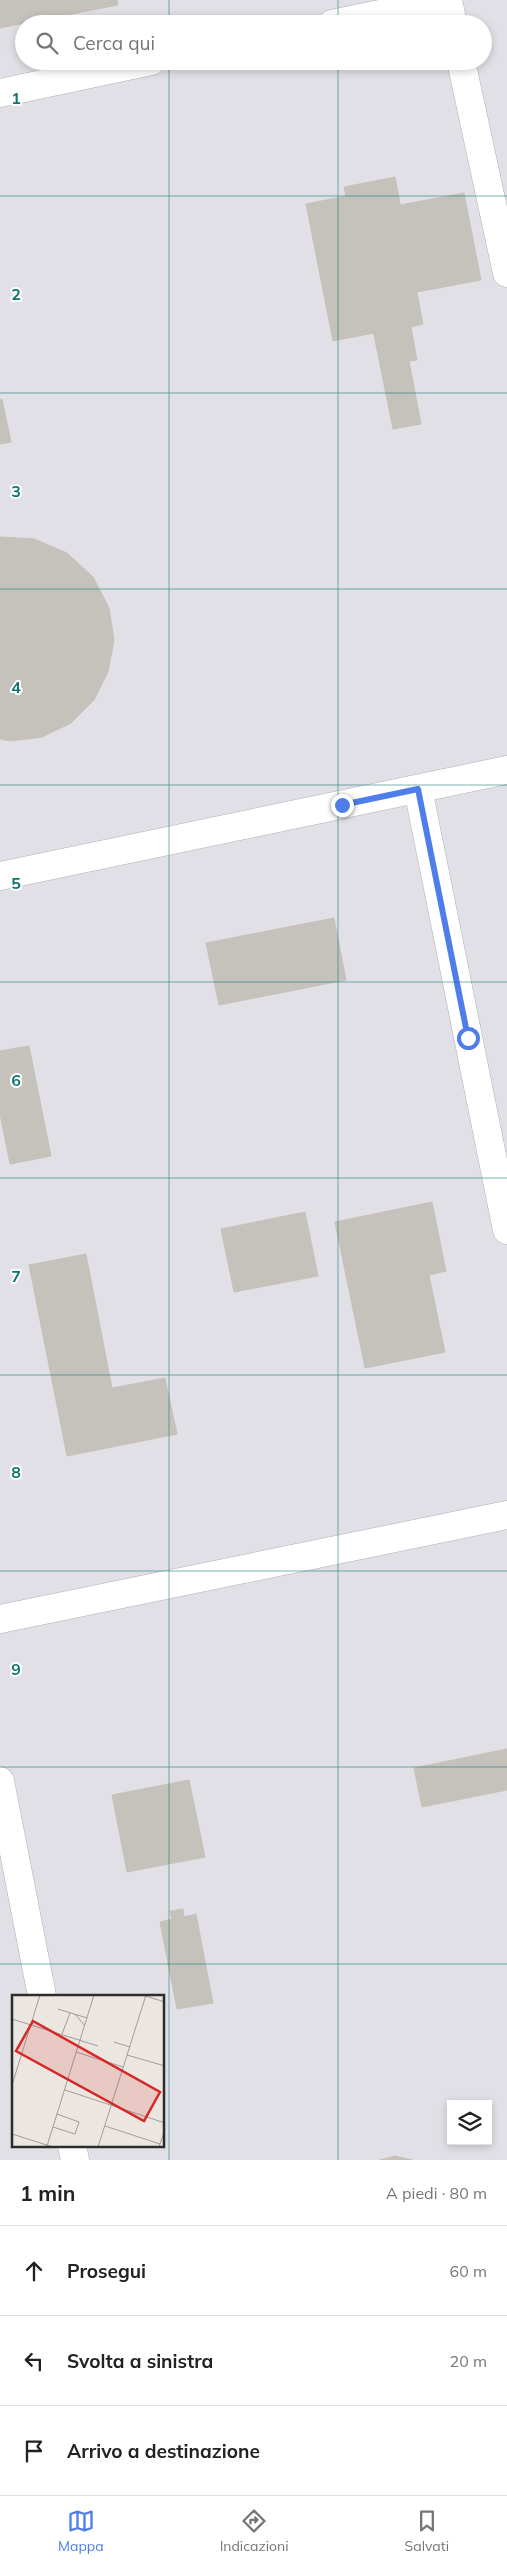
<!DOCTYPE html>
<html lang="it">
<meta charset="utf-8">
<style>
:root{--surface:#fff;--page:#f6f6f6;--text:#222;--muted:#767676;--line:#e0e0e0;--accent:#4f7eea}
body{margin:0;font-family:Mulish,sans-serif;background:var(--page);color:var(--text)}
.controls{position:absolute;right:15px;bottom:15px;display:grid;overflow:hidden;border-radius:0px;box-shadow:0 2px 8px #0003}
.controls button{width:45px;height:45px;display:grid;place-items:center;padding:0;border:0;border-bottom:1px solid var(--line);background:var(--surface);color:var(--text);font:25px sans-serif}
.stop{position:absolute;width:15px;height:15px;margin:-11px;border:4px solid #4f7eea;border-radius:50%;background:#fff}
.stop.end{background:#4f7eea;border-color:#fff;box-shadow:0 1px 5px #0008}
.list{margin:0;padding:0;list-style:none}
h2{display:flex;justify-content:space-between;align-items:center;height:65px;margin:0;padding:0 20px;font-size:21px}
h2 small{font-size:16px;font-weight:400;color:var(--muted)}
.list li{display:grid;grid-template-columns:32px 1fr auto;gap:15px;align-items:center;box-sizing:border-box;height:90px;padding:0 20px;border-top:1px solid var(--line)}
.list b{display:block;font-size:19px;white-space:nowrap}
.list em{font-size:16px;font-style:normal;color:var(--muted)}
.icon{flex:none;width:28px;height:28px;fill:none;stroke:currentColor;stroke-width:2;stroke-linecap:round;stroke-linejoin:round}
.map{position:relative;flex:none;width:507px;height:2160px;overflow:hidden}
.search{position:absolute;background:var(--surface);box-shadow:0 2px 8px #0003;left:15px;right:15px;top:15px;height:55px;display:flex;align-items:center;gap:12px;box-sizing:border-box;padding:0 18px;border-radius:28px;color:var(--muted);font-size:19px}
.sheet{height:335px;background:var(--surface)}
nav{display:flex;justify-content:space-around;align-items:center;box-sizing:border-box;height:70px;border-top:1px solid var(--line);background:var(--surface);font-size:14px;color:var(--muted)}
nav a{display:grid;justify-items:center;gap:2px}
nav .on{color:var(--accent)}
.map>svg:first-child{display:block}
.industrial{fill:#e1e0e6;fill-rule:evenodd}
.building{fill:#c5c1bb;stroke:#c8c1b9}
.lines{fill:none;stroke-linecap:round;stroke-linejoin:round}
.minor-casing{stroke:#acb0b7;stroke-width:29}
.minor{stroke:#fff;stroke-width:28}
.route{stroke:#4f7eea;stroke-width:6}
.grid{fill:none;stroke:#0f766e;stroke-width:1;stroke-opacity:0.55}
.inset-road{fill:none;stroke:#9f9c98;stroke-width:1}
.view{fill:#d62828;fill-opacity:0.15;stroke:#d62828;stroke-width:2.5}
.inset-edge{fill:none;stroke:#2c2c2c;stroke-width:2.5}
.grid-label{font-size:16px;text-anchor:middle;font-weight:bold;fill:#0f766e;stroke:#fff;stroke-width:4;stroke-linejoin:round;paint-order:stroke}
</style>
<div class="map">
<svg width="507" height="2160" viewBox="0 0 507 2160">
<rect width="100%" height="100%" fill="#ece6e0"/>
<path class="industrial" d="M0,0h507v2160h-507zM24,24h459v37h-459zM14,1996h150v150h-150zM451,2104h37v37h-37z"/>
<path class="building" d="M0,0h15l5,24 -20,4z
M15,0h102l1,5 -98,19z
M395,177l28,147 -12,3 6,33 -8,1 12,63 -28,5 -49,-242z
M464,193l17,87 -64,12 -17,-87z
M346,196l28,137 -41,8 -27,-137z
M2,399l9,43 -11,2v-44z
M0,537l34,2 33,14 26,24 16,31 5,32 -6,32 -14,28 -23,23 -29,14 -32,4 -10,-2z
M334,918l12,62 -127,25 -13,-62z
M29,1046l22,110 -41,8 -10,-50v-63z
M432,1202l14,69 -17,4 16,77 -80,16 -30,-146z
M305,1212l13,64 -84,16 -13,-63z
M86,1254l26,134 53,-10 12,56 -110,22 -38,-191z
M507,1749v41l-85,17 -8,-39z
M189,1780l16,77 -78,15 -15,-77z
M183,1909l1,8 12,-3 17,89 -36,6 -17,-87 12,-3 -2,-8z
M395,2156l17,4h-32z"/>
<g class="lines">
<g class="minor-casing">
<path id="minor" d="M448,0l5,24
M332,24l115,-24
M461,61l46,212
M0,93l151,-32
M418,789l89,441
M0,876l507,-106
M0,1619l507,-104
M0,1781l42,215
M72,2146l3,14"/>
</g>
<use href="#minor" class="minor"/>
</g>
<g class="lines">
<path class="route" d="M342,805l76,-16 50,249"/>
</g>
<path class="grid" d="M169,0v24M338,0v24M169,61v2099M338,61v2099M0,196h507M0,393h507M0,589h507M0,785h507M0,982h507M0,1178h507M0,1375h507M0,1571h507M0,1767h507M0,1964h507"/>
<g transform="translate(12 1995)">
<rect width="152" height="152" fill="#ece6e0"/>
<path class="inset-road" d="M130,0l23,7M46,14l29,9M63,19l10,12M0,24l86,27M50,39l8,-21M102,47l16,5M64,57l47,15M115,60l38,11M0,90l28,-90M53,95l100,33M93,131l55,18M41,132l22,7 4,-12 -22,-8M0,139l41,13M35,151l47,-151M86,152l48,-152M147,152l6,-18"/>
<path class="view" d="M21,26l127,71 -16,29 -128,-70z"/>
<rect width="152" height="152" class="inset-edge"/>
</g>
<g class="grid-label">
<text x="16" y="104">1</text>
<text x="16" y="300">2</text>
<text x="16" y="497">3</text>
<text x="16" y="693">4</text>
<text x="16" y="889">5</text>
<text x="16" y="1086">6</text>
<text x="16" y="1282">7</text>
<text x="16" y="1478">8</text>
<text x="16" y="1675">9</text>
</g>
</svg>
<div class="controls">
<button><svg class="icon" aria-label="layers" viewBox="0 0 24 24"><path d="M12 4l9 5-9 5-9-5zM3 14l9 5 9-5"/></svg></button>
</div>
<div class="stop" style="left:468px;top:1038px"></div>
<div class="stop end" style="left:342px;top:805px"></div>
<div class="search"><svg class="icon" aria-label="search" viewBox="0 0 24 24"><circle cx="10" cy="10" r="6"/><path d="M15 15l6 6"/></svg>Cerca qui</div>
</div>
<section class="sheet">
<h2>1 min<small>A piedi · 80 m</small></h2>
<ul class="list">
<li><svg class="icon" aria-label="ahead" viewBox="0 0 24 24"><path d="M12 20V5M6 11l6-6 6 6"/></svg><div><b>Prosegui</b></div><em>60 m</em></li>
<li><svg class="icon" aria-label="left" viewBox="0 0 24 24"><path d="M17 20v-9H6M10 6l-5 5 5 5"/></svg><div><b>Svolta a sinistra</b></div><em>20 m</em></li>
<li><svg class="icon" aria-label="arrive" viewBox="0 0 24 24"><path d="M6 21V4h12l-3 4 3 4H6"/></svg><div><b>Arrivo a destinazione</b></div></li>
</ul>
</section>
<nav>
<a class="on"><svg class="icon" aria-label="map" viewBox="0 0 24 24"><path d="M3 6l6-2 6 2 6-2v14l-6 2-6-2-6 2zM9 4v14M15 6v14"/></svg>Mappa</a>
<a><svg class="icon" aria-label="directions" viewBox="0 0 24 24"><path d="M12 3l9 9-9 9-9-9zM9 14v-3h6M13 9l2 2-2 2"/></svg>Indicazioni</a>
<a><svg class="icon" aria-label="saved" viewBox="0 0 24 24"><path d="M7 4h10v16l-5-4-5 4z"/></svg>Salvati</a>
</nav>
